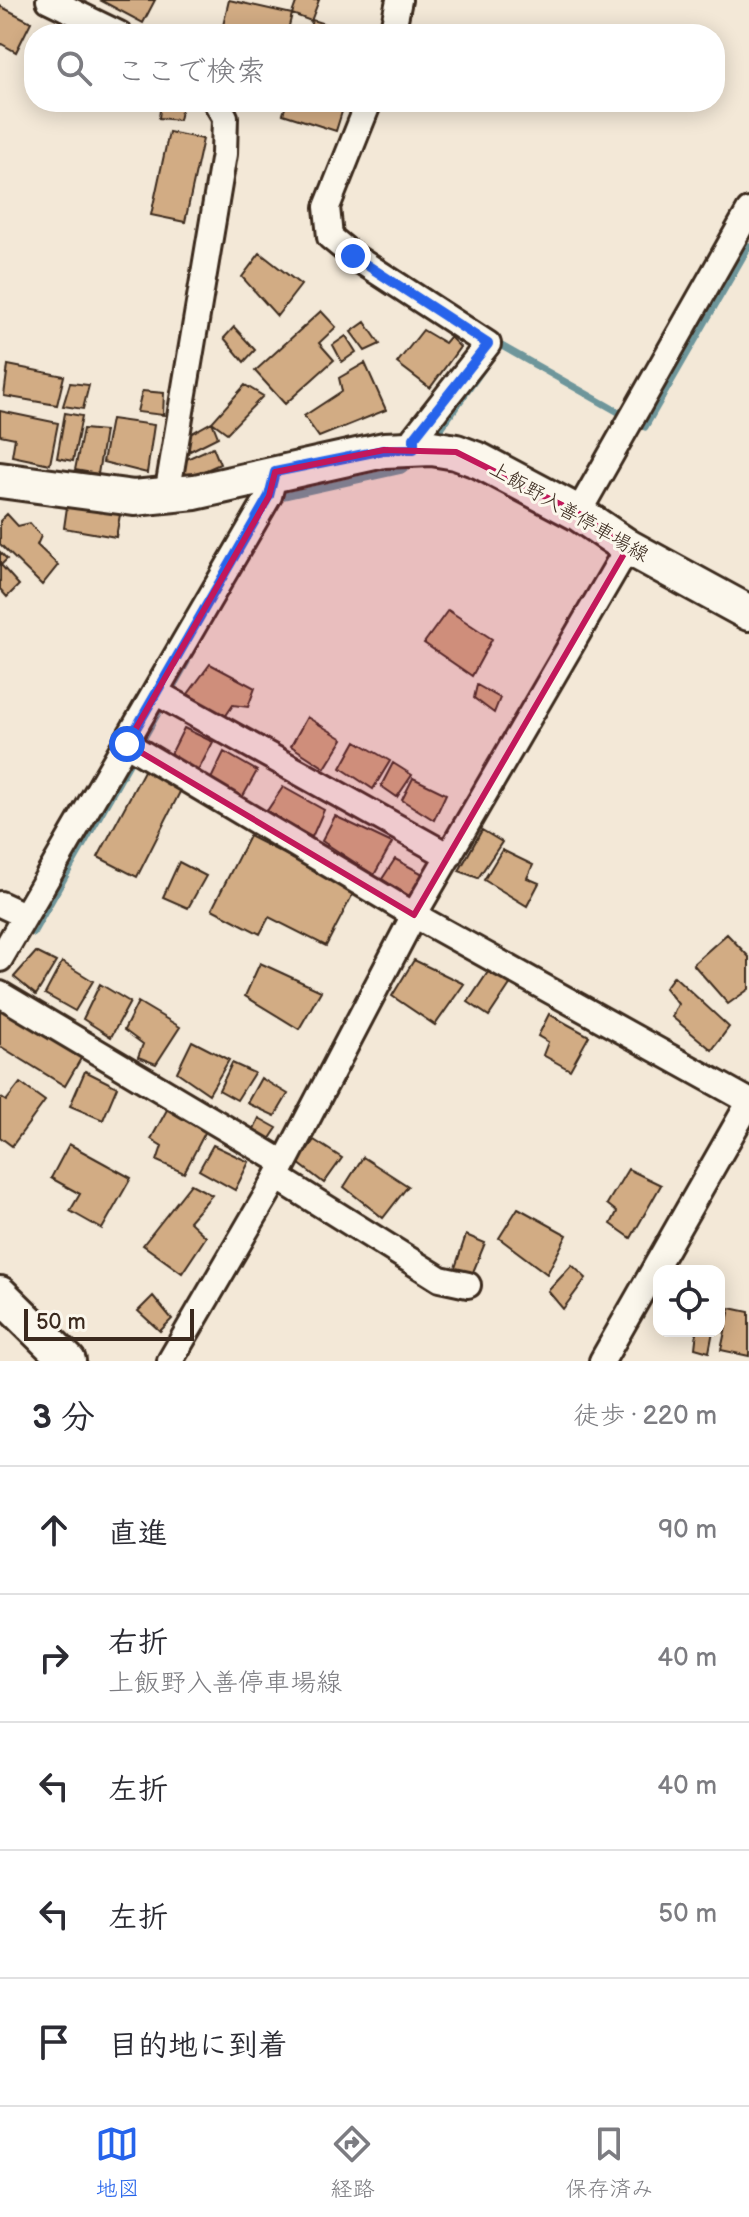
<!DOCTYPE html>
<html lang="ja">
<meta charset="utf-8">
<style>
:root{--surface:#fff;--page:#f7f7f7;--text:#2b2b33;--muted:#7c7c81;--line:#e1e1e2;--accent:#2563eb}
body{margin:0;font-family:"Balsamiq Sans","Klee One",sans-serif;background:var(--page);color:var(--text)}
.controls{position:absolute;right:24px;bottom:24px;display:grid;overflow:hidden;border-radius:16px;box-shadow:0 4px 20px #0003}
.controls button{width:72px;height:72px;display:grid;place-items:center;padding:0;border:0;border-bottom:2px solid var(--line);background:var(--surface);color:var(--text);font:40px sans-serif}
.scale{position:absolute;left:24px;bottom:20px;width:170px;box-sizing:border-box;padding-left:8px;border:4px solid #3b2a1e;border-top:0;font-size:22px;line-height:28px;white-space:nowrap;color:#3b2a1e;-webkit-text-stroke:6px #fbf7ec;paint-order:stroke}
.stop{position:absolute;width:24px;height:24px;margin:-18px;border:6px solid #2563eb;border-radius:50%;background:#fff}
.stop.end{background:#2563eb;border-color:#fff;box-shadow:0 2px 8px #0008}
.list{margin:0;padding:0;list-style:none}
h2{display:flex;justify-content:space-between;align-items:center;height:104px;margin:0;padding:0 32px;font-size:34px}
h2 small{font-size:26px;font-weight:400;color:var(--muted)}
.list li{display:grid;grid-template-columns:52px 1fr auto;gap:24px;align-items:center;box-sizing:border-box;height:128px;padding:0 32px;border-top:2px solid var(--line)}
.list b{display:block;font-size:30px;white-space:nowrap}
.list p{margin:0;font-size:26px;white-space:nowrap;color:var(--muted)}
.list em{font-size:26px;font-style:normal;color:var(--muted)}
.icon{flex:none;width:44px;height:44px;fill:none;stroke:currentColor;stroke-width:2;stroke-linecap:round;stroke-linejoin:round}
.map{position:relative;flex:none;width:749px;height:1361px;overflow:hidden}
.search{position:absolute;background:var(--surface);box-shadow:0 4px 20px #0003;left:24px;right:24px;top:24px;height:88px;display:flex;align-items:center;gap:20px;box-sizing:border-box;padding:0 28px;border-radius:32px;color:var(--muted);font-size:30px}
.sheet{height:744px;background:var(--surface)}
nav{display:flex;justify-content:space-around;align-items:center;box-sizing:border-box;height:112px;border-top:2px solid var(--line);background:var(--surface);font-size:22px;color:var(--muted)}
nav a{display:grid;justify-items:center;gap:4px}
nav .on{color:var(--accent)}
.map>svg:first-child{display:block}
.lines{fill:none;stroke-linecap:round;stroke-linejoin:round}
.stream{stroke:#6e969b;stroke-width:7}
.building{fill:#d2ac84;stroke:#3b2a1e;stroke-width:2}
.minor-casing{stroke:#3b2a1e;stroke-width:30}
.secondary-casing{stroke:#3b2a1e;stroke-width:40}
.minor{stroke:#fbf7ec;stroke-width:24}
.secondary{stroke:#fbf7ec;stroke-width:34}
.route{stroke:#2563eb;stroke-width:10}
.marked{fill:#c2185b;fill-opacity:0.2;stroke:#c2185b;stroke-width:6;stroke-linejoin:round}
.labels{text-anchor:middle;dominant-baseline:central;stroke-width:6;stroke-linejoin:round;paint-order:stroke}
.street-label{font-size:20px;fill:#3b2a1e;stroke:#fbf7ec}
</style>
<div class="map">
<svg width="749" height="1361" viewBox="0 0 749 1361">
<rect width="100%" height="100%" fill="#f3e8d7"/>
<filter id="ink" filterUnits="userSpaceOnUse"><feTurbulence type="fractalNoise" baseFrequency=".0125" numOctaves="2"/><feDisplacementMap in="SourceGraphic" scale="16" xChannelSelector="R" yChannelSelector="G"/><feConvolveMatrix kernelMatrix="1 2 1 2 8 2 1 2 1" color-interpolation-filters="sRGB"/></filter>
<g filter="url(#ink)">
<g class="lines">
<path class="stream" d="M434,438l66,-93 145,82 104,-181
M277,501l3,-4 122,-27 14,-10
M23,927l10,6 154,-271"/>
</g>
<path class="building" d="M100,0h55l-12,23z
M229,0l63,14 -5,20h-66z
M297,0h22l-8,21 -19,-7z
M0,6l31,16 -15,30 -16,-9z
M312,20l44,14h-48z
M161,102h22l-4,18 -20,-2z
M287,102h58l-9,29 -53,-17z
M169,132l34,7 -18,83 -34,-7z
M260,253l41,32 -24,31 -35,-39z
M321,311l15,16 -17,16 15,17 -49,44 -30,-33z
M365,322l15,22 -15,7 -14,-19z
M234,327l21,23 -11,12 -20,-24z
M423,330l22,13 5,-6 10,10 -30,41 -33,-25z
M346,336l10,16 -14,10 -9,-17z
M365,363l21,47 -67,27 -15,-21 38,-25 -3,-13z
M8,365l56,11 -7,29 -53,-9z
M70,383l19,2 -6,24 -20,-3z
M245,385l18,11 -36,37 -15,-11z
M142,391l22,2 -1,22 -26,-3z
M0,411l58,12 -8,41 -38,-8 3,-18 -15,-3z
M65,413l17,3 -9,45 -16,-3z
M111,419l43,6 -7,48 -44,-11z
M212,422l6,15 -28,14 -5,-14z
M83,429l22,2 -7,43 -23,-4z
M213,447l7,17 -32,14 -8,-16z
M68,500l53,9 -5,28 -52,-9z
M7,514l11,12 12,-3 11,13 -4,9 21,20 -16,20 -42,-41v-23z
M0,552l7,7 -6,6 18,20 -12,12 -7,-8z
M448,610l44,29 -20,37 -48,-33z
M210,664l45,24 -7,19 -15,-2 -8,12 -37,-23z
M477,685l23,13 -6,15 -20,-15z
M307,717l36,22 -18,29 -34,-22z
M184,728l29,14 -16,31 -28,-15z
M356,741l34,20 -17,28 -32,-21z
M224,752l33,19 -16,29 -32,-17z
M393,763l19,12 -15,22 -16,-11z
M146,767l37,19 -46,91 -39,-20z
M413,778l33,16 -12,26 -32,-20z
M283,787l41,23 -12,27 -45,-26z
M335,816l57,27 -18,32 -52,-34z
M482,830l20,12 -24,36 -19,-7z
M249,836l106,54 -29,56 -57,-29 -9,17 -48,-25z
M502,850l31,15 -6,13 12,5 -12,23 -43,-26z
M395,859l28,15 -13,23 -28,-18z
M179,862l27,14 -18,32 -25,-11z
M727,934l22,23v32l-21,15 -35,-40z
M36,952l20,10 -20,33 -22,-18z
M414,960l50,24 -29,41 -43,-29z
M62,962l31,19 -18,30 -30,-17z
M260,963l61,28 -22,38 -54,-33z
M488,972l23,11 -22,33 -21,-14z
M674,976l55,51 -17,23 -40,-33 6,-13 -13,-16z
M100,984l30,18 -19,35 -28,-18z
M138,1002l42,25 -24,37 -18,-7 5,-13 -19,-14z
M0,1009l83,46 -18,31 -65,-40z
M549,1014l40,22 -19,34 -27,-15 5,-13 -10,-6z
M192,1041l37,19 -20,34 -32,-22z
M232,1063l22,10 -17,27 -18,-10z
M85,1071l32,16 -14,33 -33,-14z
M261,1078l27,16 -13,22 -28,-13z
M20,1083l25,18 -33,45 -12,-9v-40l6,4z
M169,1106l39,21 -24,46 -27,-12 5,-15 -11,-7z
M259,1118l18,10 -8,12 -16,-9z
M314,1140l28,18 -18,25 -26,-20z
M69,1144l62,34 -29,51 -32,-18 10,-17 -29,-16z
M213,1145l36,17 -14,28 -36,-20z
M363,1157l45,29 -25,32 -39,-31z
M628,1169l33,16 -30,53 -20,-14 6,-12 -10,-8z
M191,1184l21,11 -23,26 17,16 -24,36 -39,-28z
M518,1208l49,27 -20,39 -48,-36z
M466,1235l19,8 -14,34 -17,-6z
M572,1265l14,13 -23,31 -15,-18z
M153,1296l19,23 -12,12 -22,-20z
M730,1308l19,4v44l-28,-6z
M697,1331h16l-4,21 -14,-4z"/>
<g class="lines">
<g class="minor-casing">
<path id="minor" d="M49,0l70,34
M392,34l7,-34
M369,102l-42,105 3,30 23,19 135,88 -74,94v11
M167,495l57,-341 1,-37 -9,-15
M578,513l171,-302
M157,693l292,163
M127,744l287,171 335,186
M0,904l24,11
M0,959l269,-463 6,-24
M0,994l284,169
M277,1177l163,102 28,6
M170,1361l107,-184 137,-262 214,-368
M602,1361l147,-258"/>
</g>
<g class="secondary-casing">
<path id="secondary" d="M0,480l134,18 61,-6 189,-42 48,-2 24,4 24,9 98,52 50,34 121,66
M0,1294l68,67"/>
</g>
<use href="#minor" class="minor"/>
<use href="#secondary" class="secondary"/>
</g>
</g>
<g class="lines" filter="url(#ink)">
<path class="route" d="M127,744l142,-248 6,-24 109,-22 30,-1v-11l74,-94 -135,-88"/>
</g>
<path class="marked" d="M384,450l72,2 122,61 50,34 -214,368 -287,-171 142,-248 6,-24z"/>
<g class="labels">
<g class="street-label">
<text transform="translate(569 512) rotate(30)">上飯野入善停車場線</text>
</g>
</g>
</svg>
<div class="controls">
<button><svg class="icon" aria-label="locate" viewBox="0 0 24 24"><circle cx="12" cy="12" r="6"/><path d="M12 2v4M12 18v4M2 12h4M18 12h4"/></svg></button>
</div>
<div class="scale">50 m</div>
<div class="stop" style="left:127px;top:744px"></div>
<div class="stop end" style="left:353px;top:256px"></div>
<div class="search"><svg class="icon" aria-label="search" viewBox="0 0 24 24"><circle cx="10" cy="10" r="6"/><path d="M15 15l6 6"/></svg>ここで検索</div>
</div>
<section class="sheet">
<h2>3 分<small>徒歩 · 220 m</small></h2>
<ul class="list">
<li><svg class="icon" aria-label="ahead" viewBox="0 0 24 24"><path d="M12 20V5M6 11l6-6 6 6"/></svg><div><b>直進</b></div><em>90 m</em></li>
<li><svg class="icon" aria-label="right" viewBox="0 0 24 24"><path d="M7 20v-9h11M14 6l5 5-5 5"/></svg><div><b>右折</b><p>上飯野入善停車場線</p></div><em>40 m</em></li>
<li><svg class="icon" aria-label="left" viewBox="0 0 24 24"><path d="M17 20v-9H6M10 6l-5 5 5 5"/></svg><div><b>左折</b></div><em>40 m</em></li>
<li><svg class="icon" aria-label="left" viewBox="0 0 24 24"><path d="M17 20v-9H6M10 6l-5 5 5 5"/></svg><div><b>左折</b></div><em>50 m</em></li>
<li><svg class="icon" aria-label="arrive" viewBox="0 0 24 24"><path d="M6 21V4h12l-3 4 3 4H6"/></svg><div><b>目的地に到着</b></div></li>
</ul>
</section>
<nav>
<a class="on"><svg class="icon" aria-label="map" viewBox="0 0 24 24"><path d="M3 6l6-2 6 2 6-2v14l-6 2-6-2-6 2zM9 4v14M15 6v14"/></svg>地図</a>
<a><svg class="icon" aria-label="directions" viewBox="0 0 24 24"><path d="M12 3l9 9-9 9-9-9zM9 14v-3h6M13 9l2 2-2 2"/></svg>経路</a>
<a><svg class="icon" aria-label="saved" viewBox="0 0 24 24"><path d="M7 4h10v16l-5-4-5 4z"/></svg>保存済み</a>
</nav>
